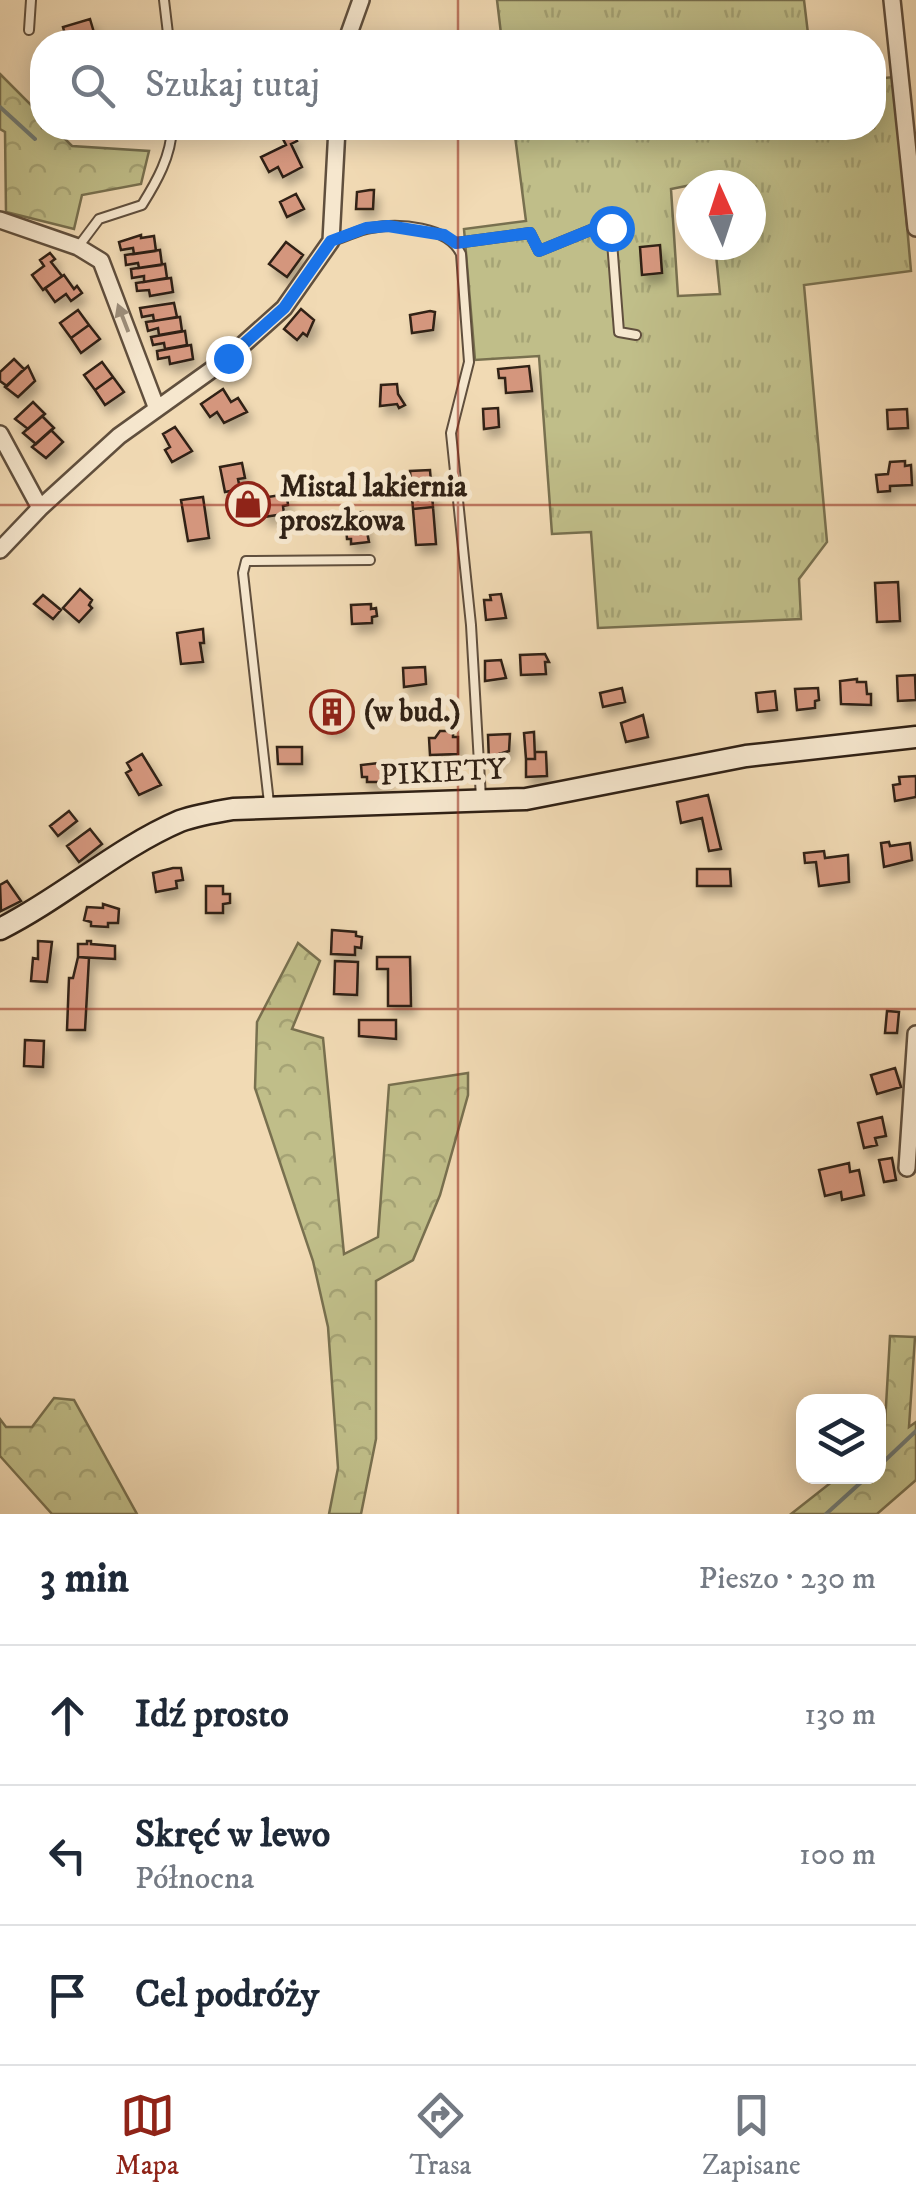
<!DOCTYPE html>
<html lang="pl">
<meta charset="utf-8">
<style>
:root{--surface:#fff;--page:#f6f6f7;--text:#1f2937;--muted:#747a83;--line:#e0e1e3;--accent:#8f2418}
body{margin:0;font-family:"IM FELL DW Pica",serif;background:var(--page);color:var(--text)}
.controls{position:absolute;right:30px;bottom:30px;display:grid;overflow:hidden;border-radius:20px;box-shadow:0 5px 25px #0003}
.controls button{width:90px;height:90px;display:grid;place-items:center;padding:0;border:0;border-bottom:2px solid var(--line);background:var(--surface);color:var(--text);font:50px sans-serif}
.compass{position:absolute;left:676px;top:170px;width:90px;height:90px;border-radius:50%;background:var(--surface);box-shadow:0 5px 25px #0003;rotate:357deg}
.stop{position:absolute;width:30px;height:30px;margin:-22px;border:8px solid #1a73e8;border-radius:50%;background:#fff}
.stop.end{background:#1a73e8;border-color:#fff;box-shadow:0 2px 10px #0008}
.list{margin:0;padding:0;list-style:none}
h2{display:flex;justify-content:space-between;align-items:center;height:130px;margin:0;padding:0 40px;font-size:42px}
h2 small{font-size:32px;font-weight:400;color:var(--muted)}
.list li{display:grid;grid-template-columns:65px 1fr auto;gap:30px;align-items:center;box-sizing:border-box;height:140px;padding:0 40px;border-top:2px solid var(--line)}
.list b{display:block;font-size:38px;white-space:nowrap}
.list p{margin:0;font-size:32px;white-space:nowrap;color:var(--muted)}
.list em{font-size:32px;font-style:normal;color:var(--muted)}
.icon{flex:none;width:55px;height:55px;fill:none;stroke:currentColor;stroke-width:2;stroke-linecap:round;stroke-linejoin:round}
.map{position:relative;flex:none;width:916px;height:1514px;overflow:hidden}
.search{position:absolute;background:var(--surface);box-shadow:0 5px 25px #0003;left:30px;right:30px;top:30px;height:110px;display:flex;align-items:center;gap:25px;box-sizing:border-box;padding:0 35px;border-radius:40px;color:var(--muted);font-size:38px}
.sheet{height:550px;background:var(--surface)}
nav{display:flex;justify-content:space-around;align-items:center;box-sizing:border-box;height:140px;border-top:2px solid var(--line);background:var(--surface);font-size:28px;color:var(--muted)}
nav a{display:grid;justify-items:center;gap:5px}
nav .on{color:var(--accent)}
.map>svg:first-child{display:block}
.grass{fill:url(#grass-tufts);stroke:#78704f;stroke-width:2.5;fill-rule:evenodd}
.forest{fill:url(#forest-crowns);stroke:#78704f;stroke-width:2.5}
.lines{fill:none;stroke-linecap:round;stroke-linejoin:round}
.stream{stroke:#727c76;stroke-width:4}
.building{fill:#d4967d;stroke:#302115;stroke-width:2.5;filter:url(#shadow)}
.lane-casing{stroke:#604f3d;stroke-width:12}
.street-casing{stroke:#604f3d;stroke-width:20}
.secondary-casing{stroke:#302115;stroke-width:25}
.lane{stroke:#f6e7ce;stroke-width:8}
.street{stroke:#f6e7ce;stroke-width:15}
.secondary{stroke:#f6e7ce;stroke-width:20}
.oneway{fill:#9d8e7b}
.route{stroke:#1a73e8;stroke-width:12}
.grid{fill:none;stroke:#8f2418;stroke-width:2.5;stroke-opacity:0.55}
.labels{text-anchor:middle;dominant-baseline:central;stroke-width:10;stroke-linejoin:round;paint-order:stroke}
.poi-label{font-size:30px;font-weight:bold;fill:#302115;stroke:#f6e7ce;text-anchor:start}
.street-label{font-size:30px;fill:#302115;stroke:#f6e7ce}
</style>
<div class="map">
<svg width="916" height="1514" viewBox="0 0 916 1514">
<defs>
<pattern id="grass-tufts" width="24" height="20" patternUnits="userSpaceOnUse" patternTransform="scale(2.5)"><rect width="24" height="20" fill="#c0be89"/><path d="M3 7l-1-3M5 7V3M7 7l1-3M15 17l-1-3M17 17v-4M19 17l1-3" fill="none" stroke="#a5a375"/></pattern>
<pattern id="forest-crowns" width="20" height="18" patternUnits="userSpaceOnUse" patternTransform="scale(2.5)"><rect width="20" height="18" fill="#c0be89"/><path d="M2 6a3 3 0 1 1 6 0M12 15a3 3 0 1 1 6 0" fill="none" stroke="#a5a375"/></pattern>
<filter id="shadow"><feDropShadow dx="4.5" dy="8" stdDeviation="5" flood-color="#0004"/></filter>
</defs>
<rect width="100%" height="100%" fill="#f1dab4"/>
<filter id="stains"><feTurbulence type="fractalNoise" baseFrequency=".002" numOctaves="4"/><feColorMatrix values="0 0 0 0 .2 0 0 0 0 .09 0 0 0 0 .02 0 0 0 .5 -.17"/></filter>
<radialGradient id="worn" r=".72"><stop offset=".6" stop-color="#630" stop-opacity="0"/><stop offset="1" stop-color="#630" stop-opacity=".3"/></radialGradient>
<path class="grass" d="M497,0h307l5,42h-307z
M894,77l17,194 -107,14 23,257 -28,37 2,40 -203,9 -7,-96 -39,2 -13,-178 -64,4 -11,-131 62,-8 -12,-93h360v-49zM691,185h60v60h-36l5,49 -42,2 -7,-107z"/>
<path class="forest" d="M0,74l42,42v12h12l18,18 77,5 -8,33 -59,11 -8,34 -68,-17 -1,-80 -5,-3z
M298,943l22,18 -28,68 31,9 21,216 34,-17 11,-152 79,-12v22l-28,100 -27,65 -37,21v158l-15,75h-32l9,-46 -10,-141 -15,-66 -58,-173 2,-66z
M890,1336l25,1 -6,90 7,-5v58l-39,34h-86l47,-37 40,-1 1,-31 5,-4z
M54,1398l20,2 63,114h-85l-52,-58v-37l6,8h26z"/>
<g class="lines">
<path class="stream" d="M0,107l35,32
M878,1467l38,-36
M826,1514l42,-38"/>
</g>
<path class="building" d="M90,19l5,17 -28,6 -4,-15z
M293,134l4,7 -6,3 11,23 -19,10 -5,-10 -9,5 -8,-15 25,-12 -3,-6z
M370,190h4l-1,19h-17l1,-17z
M296,194l8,15 -17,8 -7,-15z
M141,235v3l13,-2 2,15 -22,3 -1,-6 -12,2 -2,-8z
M286,242l17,13 -16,22 -18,-13z
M660,245l2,28 -20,2 -2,-28z
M160,250l2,15 -23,3 -1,-5 -12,2 -1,-10z
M50,253l5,6 -4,3 11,14 -19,14 -11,-15 12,-9 -4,-6z
M165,264l2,14 -23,4v-6l-12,2 -1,-9z
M64,275l10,14 3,-3 5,7 -11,8 -5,-7 -11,8 -10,-14z
M171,278l2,14 -23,4 -1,-6 -12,1 -1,-8z
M174,303l3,14 -23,4 -1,-6 -11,2 -2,-9z
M301,309l13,11 -7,16 -4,-3 -6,7 -13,-11z
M78,310l11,15 -18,13 -11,-15z
M430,311l5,1 -2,18 -21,3 -2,-18z
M180,317l2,14 -23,4 -1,-7 -10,3 -2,-9z
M89,325l11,14 -19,14 -10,-15z
M185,331l2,14 -22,4 -1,-6 -11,2 -2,-8z
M191,345l2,14 -23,5 -1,-7 -11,2 -1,-8z
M14,359l10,10 -17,17 -7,-5v-9z
M102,362l11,15 -18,13 -11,-15z
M28,366l7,15 -17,16 -13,-10z
M529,366l3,25 -26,2 -1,-15h-6l-1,-9z
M113,377l11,15 -19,13 -10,-15z
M397,384l1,10 7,11 -6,3 -2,-4 -17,2 1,-21z
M223,389l8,13 7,-4 9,14 -23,11 -7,-11 -7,5 -9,-13z
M33,402l12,12 -17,15 -13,-10z
M498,408l1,19 -15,2 -1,-20z
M907,409l1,19 -20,1 -1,-19z
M42,416l12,12 -18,16 -13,-11z
M175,427l17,24 -20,11 -7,-12 5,-3 -7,-13z
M51,430l12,12 -17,16 -14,-11z
M905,461v5l6,-1 1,20 -22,1v5l-12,1 -2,-17 12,-1 2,-12z
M242,463l3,15 -7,1 2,10 -15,3 -5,-25z
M430,470l3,37 -20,2 -3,-38z
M281,495l6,1 1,9 -5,1 1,8 -20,3 -3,-19z
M203,497l6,41 -21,3 -7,-41z
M433,507l3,37 -20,1 -3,-36z
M363,512l6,30 -18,2v-5h-4l-2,-26z
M898,582l2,39 -23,1 -2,-39z
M80,589l12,11 -3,5 3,3 -13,14 -16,-14z
M501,594l5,24 -20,2 -2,-20h7l-1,-5z
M43,595l18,15 -8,9 -19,-15z
M371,604v5l5,-1 1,8 -5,1v6l-20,1 -1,-19z
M203,629l1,14h-4l3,19 -22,2 -4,-31z
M545,654l4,8h-4l1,12 -25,1 -1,-20z
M501,660l5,18 -21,3v-20z
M425,667l1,17 -22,3 -1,-19z
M915,675l1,25 -18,1 -1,-25z
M857,679v3h9l1,12h4v11l-30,-1 -1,-23z
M622,688l3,14 -22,5 -3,-14z
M818,688l1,12 -4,1v7l-18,2 -2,-21z
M775,691l2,19 -19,2 -2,-19z
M324,701h17l-1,21h4v7h-21z
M643,715l5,22 -22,5 -5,-19z
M440,731h13v6h5v17l-28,1 -1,-17h6z
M534,732l1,27h-9l-2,-26z
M510,734l-1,17 -10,3v7l-10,1 -1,-27z
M277,747h25v17h-24z
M535,752h11l1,24 -21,1v-18h9z
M142,754l19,31 -22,10 -13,-22 5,-3 -4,-7z
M388,762v20h-21v-5h-5l-1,-12z
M916,776v21l-21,4 -2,-16 7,-1 -1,-7z
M708,795l13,54 -12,2 -7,-33 -21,5 -4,-21z
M69,811l8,10 -19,15 -8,-10z
M90,829l12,15 -23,18 -12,-16z
M889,842l1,4 20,-3 2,17 -28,7 -3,-24z
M824,851l1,7 23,-3 1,27 -30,4 -3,-24 -11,1 -1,-10z
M173,868h8l2,12 -7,1 1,7 -21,4 -3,-19z
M697,869h33l1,17h-34z
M7,881l14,20 -20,10 -1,-26z
M206,886h17v8h7v9l-7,1v9h-17z
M103,904l16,5 -1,14h-10v4l-17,-1v-4l-7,-2 3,-13 16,1z
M332,930l24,2v4l6,1 -1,11 -6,-1v8l-24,-1z
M38,941l14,1 -5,40 -16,-1 2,-23 5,1z
M87,941h4v3l24,2v13l-37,-2v-13h9z
M78,957l11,1 -4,72h-18l2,-52h4z
M377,957h33l1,49h-23v-37h-11z
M335,961l23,1 -1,33 -23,-1z
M887,1011l12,1 -2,21h-12z
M359,1020h37v19l-37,-3z
M25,1040l19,1 -1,26 -19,-1z
M895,1068l6,19 -24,7 -6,-19z
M882,1117l4,19 -11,2 2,7 -13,3 -6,-25z
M892,1158l4,22 -12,2 -5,-22z
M849,1163l1,9 9,-2 5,25 -22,5 -1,-8 -16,4 -6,-26z"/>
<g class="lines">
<g class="lane-casing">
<path id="lane" d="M164,0l5,42
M29,30l2,-30
M331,241c14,-3 26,-11 40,-13 28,-5 77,-2 90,26l8,108 -18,71 20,192 10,173
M456,243l74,-10 9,18 59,-24 13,2 8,103 17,3
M78,247l21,-28 43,-14c15,-24 29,-49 30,-77
M269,803l-26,-230 3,-12 124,-1"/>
</g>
<g class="street-casing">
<path id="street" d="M892,0l24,228
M346,42l15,-42
M301,128h3
M0,220l78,27 23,14 56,148
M0,434l40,74
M0,550l40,-42 79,-72 109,-78 56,-50 47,-67 6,-113
M907,1168l9,-134"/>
</g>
<g class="secondary-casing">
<path id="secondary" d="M0,929c62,-31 117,-81 180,-108 17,-6 35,-9 53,-12l293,-10 220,-43 170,-19"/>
</g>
<use href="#lane" class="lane"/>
<use href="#street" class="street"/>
<use href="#secondary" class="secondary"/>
</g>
<defs><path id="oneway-solid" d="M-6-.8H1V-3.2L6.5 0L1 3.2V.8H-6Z" transform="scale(2.5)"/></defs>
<use class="oneway" href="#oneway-solid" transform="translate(123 318) rotate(-111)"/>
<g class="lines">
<path class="route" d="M228,358l56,-50 47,-67 35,-13 22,-2 56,9 12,8 74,-10 9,18 59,-24 13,1"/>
</g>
<path class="grid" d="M458,0v42M458,128v1386M0,505h916M0,1009h916"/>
<defs>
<g id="shop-ring" transform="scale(2.25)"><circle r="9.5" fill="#f6e7ce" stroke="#8f2418" stroke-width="1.5"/><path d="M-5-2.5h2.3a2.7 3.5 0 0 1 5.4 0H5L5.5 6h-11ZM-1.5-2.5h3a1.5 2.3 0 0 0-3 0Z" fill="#8f2418"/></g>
<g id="building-ring" transform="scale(2.25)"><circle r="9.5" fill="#f6e7ce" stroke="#8f2418" stroke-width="1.5"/><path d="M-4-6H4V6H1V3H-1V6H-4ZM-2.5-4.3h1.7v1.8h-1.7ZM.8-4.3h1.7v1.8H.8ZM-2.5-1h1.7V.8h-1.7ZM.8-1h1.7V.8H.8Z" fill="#8f2418"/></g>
</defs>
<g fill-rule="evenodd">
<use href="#shop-ring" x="248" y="504"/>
<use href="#building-ring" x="332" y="712"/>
</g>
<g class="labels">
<g class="poi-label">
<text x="280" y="487">Mistal lakiernia<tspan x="280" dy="34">proszkowa</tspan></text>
<text x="364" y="712">(w bud.)</text>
</g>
<g class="street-label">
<text transform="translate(443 773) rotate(-3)">PIKIETY</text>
</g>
</g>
<rect width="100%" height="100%" filter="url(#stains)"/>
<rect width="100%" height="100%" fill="url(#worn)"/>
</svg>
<div class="controls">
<button><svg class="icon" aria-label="layers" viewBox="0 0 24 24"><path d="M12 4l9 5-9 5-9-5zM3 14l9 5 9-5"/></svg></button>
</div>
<svg class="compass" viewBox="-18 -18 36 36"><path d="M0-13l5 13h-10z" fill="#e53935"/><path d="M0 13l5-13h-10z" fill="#747a83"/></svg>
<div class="stop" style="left:611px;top:228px"></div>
<div class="stop end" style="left:228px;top:358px"></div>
<div class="search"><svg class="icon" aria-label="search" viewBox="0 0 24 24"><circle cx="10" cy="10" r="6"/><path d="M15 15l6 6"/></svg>Szukaj tutaj</div>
</div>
<section class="sheet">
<h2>3 min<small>Pieszo · 230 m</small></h2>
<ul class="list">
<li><svg class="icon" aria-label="ahead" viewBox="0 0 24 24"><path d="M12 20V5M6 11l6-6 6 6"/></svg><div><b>Idź prosto</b></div><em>130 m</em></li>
<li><svg class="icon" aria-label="left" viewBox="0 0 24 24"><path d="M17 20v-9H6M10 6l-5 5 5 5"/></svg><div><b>Skręć w lewo</b><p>Północna</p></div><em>100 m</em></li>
<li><svg class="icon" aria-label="arrive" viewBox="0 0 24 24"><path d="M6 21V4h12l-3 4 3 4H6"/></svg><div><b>Cel podróży</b></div></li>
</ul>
</section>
<nav>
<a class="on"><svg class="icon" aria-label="map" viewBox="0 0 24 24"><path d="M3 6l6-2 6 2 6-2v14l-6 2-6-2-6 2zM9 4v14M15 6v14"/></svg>Mapa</a>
<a><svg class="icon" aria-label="directions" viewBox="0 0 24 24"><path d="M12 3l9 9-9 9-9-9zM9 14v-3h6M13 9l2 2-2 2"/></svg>Trasa</a>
<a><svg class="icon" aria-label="saved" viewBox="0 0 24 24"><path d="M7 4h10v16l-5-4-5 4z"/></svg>Zapisane</a>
</nav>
